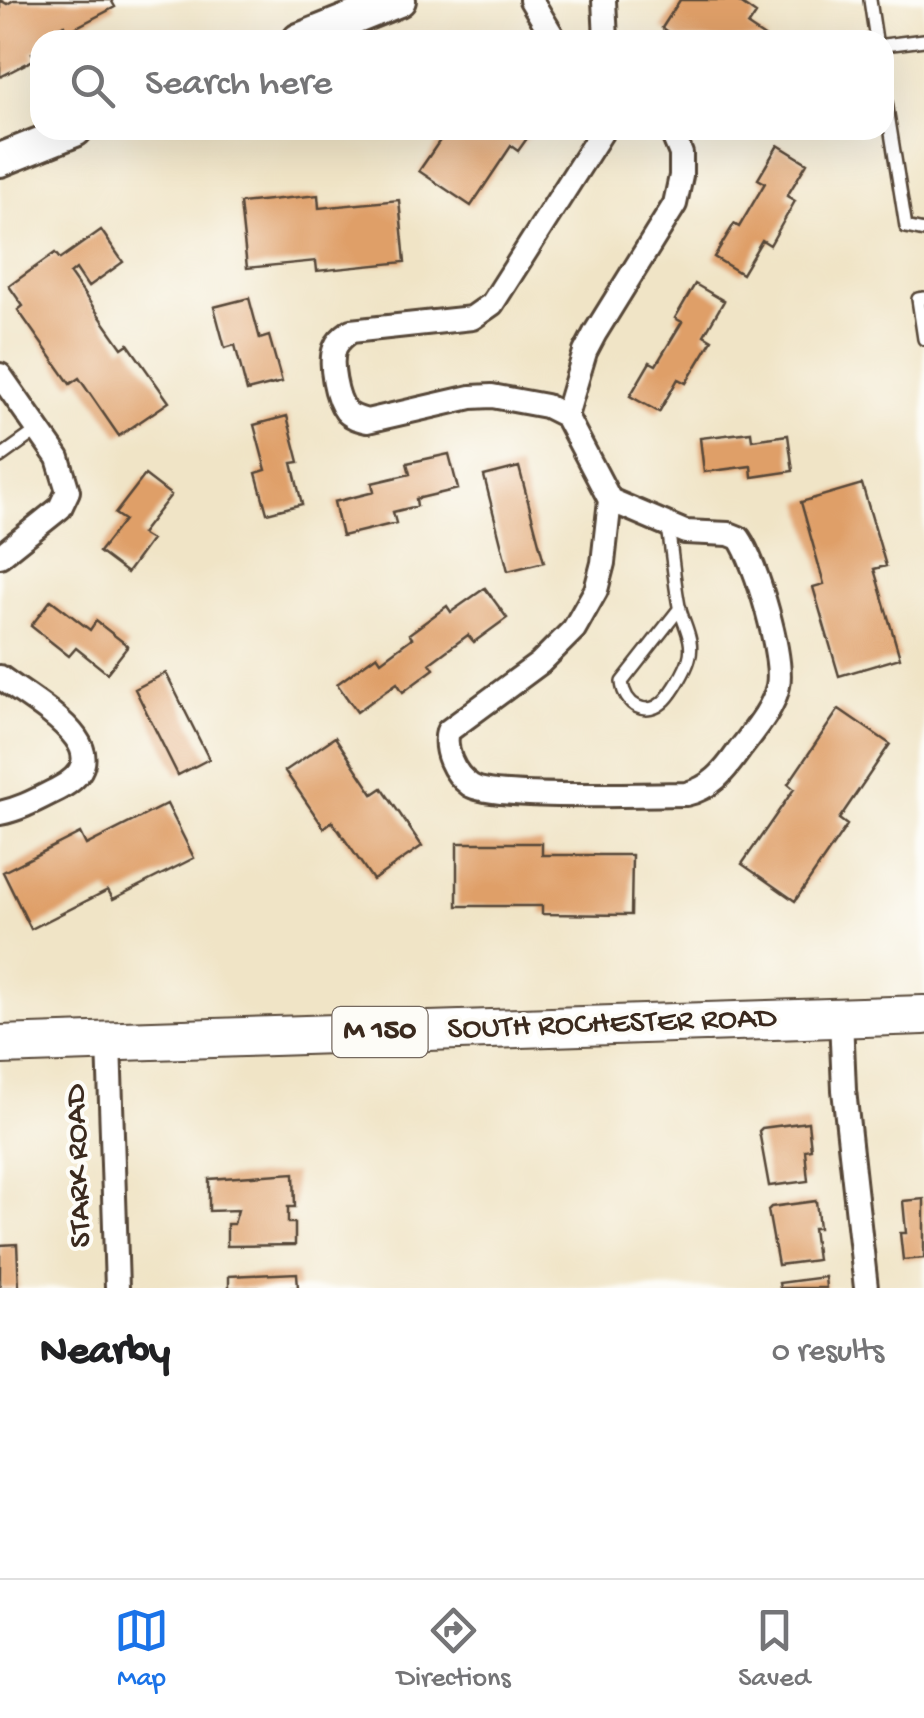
<!DOCTYPE html>
<style>
:root{--surface:#fff;--page:#f2f2f2;--text:#202124;--muted:#757577;--line:#e0e0e0;--accent:#1a73e8}
body{margin:0;font-family:"Gochi Hand",sans-serif;background:var(--page);color:var(--text)}
.list{margin:0;padding:0;list-style:none}
h2{display:flex;justify-content:space-between;align-items:center;height:130px;margin:0;padding:0 40px;font-size:42px}
h2 small{font-size:32px;font-weight:400;color:var(--muted)}
.icon{flex:none;width:55px;height:55px;fill:none;stroke:currentColor;stroke-width:2;stroke-linecap:round;stroke-linejoin:round}
.map{position:relative;flex:none;width:924px;height:1288px;overflow:hidden}
.search{position:absolute;background:var(--surface);box-shadow:0 10px 40px #0002;left:30px;right:30px;top:30px;height:110px;display:flex;align-items:center;gap:25px;box-sizing:border-box;padding:0 35px;border-radius:30px;color:var(--muted);font-size:38px}
.sheet{height:290px;background:var(--surface)}
nav{display:flex;justify-content:space-around;align-items:center;box-sizing:border-box;height:140px;border-top:2px solid var(--line);background:var(--surface);font-size:28px;color:var(--muted)}
nav a{display:grid;justify-items:center;gap:5px}
nav .on{color:var(--accent)}
.map>svg:first-child{display:block}
.building{fill:#df9f68}
.lines{fill:none;stroke-linecap:round;stroke-linejoin:round}
.lane-casing{stroke:#564637;stroke-width:16}
.street-casing{stroke:#564637;stroke-width:28}
.secondary-casing{stroke:#564637;stroke-width:38}
.primary-casing{stroke:#564637;stroke-width:42}
.lane{stroke:#fff;stroke-width:11}
.street{stroke:#fff;stroke-width:22}
.secondary{stroke:#fff;stroke-width:32}
.primary{stroke:#fff;stroke-width:38}
.labels{text-anchor:middle;dominant-baseline:central;stroke-width:8;stroke-linejoin:round;paint-order:stroke}
.shield{fill:#fdfcf7;stroke:#75695f;stroke-width:2.5}
.shield-label{font-size:30px;font-weight:bold;fill:#3b2a1e}
.street-label{font-size:32px;fill:#3b2a1e;stroke:#fdfcf7}
</style>
<div class="map">
<svg width="924" height="1288" viewBox="0 0 924 1288">
<rect width="100%" height="100%" fill="#fdfcf7"/>
<filter id="ink" filterUnits="userSpaceOnUse"><feTurbulence type="fractalNoise" baseFrequency=".01" numOctaves="2"/><feDisplacementMap in="SourceGraphic" scale="20" xChannelSelector="R" yChannelSelector="G"/><feConvolveMatrix kernelMatrix="1 2 1 2 8 2 1 2 1" color-interpolation-filters="sRGB"/></filter>
<filter id="wash" filterUnits="userSpaceOnUse"><feTurbulence type="fractalNoise" baseFrequency=".0048" numOctaves="4" result="noise"/><feDisplacementMap in="SourceGraphic" scale="40" xChannelSelector="R" yChannelSelector="G"/><feGaussianBlur stdDeviation="2.25" result="paint"/><feColorMatrix in="noise" values="0 0 0 0 0 0 0 0 0 0 0 0 0 0 0 0 0 1.4 0 .05"/><feComposite in="paint" operator="in"/></filter>
<g filter="url(#wash)">
<rect width="100%" height="100%" fill="#f0e4c6"/>
<g id="blocks">
<path class="building" d="M0,0l7,4 7,-4h97l4,7 -48,25 -3,-7 -12,6 5,9h-17v9l-8,4 3,6 -35,18z
M680,0h56l20,14 -8,12 21,14h-90l-17,-12z
M447,130h86l-15,21 -7,-5 -40,60 -52,-35z
M778,145l29,18 -20,33 8,5 -25,44 -8,-5 -20,34 -28,-17 20,-33 5,3 26,-44 -7,-4z
M318,195l1,13 80,-8 6,62 -88,9 -1,-10 -69,7 -7,-65z
M101,230l22,32 -35,25 -12,-18 -6,5 52,74 6,-4 41,58 -50,34 -40,-58 -9,6 -52,-74 5,-4 -14,-20 46,-33 5,6z
M695,284l29,17 -20,34 8,5 -26,43 -8,-4 -19,33 -29,-16 20,-34 6,3 26,-43 -7,-4z
M249,298l11,41 9,-3 13,46 -35,9 -12,-46 -10,3 -11,-41z
M287,416l12,46 -7,1 10,41 -35,9 -11,-40 10,-3 -12,-45z
M751,432l1,8 36,-5 5,36 -41,6 -1,-11 -47,6 -4,-34z
M449,454l9,35 -42,10 1,7 -24,6 3,11 -54,13 -8,-34 40,-10 -2,-9 38,-9 -3,-11z
M519,467l25,95 -36,9 -24,-95z
M145,475l26,20 -30,39 10,6 -24,33 -28,-21 25,-32 -9,-6z
M862,484l24,82 -12,3 26,89 -61,18 -26,-89 11,-3 -23,-82z
M485,588l22,30 -33,24 -6,-7 -38,28 4,6 -31,23 -6,-9 -40,29 -20,-28 40,-29 4,6 31,-23 -3,-4 38,-28 4,6z
M51,600l39,30 6,-9 32,25 -21,27 -31,-25 -7,8 -38,-30z
M166,673l43,86 -31,16 -43,-86z
M839,709l51,35 -51,75 8,6 -52,76 -53,-37 52,-75 -6,-5z
M335,737l38,57 9,-6 40,58 -49,34 -41,-59 -8,7 -39,-57z
M167,804l27,54 -81,41 -5,-9 -77,39 -28,-57 77,-39 6,12z
M457,843h85v12h90l-1,60 -89,-1v-8h-85z
M808,1122l3,27 -6,1 3,31 -39,5 -10,-55 3,-3z
M294,1173l1,34h-7v16h7v22l-68,1v-22h7l4,-14 -29,1v-32z
M924,1199v59l-21,2 -3,-27h6l-3,-32z
M816,1201l3,27h-6l4,32 -39,5 -10,-55 3,-3z
M17,1244l2,44h-19v-43z
M297,1273l1,15h-69v-12z
M825,1277l1,11h-46l-1,-5z"/>
</g>
</g>
<g filter="url(#ink)">
<use href="#blocks" fill-opacity="0" stroke="#564637" stroke-width="2.5"/>
<g class="lines">
<g class="lane-casing">
<path id="lane" d="M870,0l6,40
M884,45l40,-5
M884,89l22,138 18,4
M924,298l-6,1 6,40
M0,457l39,-28
M668,527c4,26 6,53 11,79 4,17 16,35 10,53 -3,11 -16,33 -24,41 -18,19 -41,5 -43,-18l58,-74"/>
</g>
<g class="street-casing">
<path id="street" d="M531,0l24,40
M604,0l2,40
M603,130l-111,174 -20,14 -121,13c-6,4 -13,9 -16,17 -6,15 1,50 11,63 5,6 14,8 21,10l104,-24 21,-1 54,10 20,10 44,84 -7,63 -7,27 -22,39 -34,34 -92,68c-5,19 5,42 22,54 20,15 181,9 216,9 25,-6 38,-22 52,-42 15,-20 35,-42 40,-66 6,-29 -22,-124 -39,-148l-10,-4 -44,-2 -75,-32
M0,375l58,83 10,33 -8,17 -60,48
M566,416l19,-64 10,-19 80,-129 6,-28v-22l-10,-24
M0,677c33,25 129,75 58,112 -20,10 -37,20 -58,24
M841,1018l3,72 22,198
M109,1042l8,246"/>
</g>
<g class="secondary-casing">
<path id="secondary" d="M299,40l100,-40
M0,160l75,-30"/>
</g>
<g class="primary-casing">
<path id="primary" d="M0,1045l924,-30"/>
</g>
<use href="#lane" class="lane"/>
<use href="#street" class="street"/>
<use href="#secondary" class="secondary"/>
<use href="#primary" class="primary"/>
</g>
</g>
<g class="labels">
<rect class="shield" x="332.5" y="1007" width="95" height="50" rx="8"/>
<g class="shield-label">
<text x="380" y="1032">M 150</text>
</g>
<g class="street-label">
<text transform="translate(612 1025) rotate(-2)">SOUTH ROCHESTER ROAD</text>
<text transform="translate(80 1166) rotate(-92)">STARK ROAD</text>
</g>
</g>
</svg>
<div class="search"><svg class="icon" aria-label="search" viewBox="0 0 24 24"><circle cx="10" cy="10" r="6"/><path d="M15 15l6 6"/></svg>Search here</div>
</div>
<section class="sheet">
<h2>Nearby<small>0 results</small></h2>
<ul class="list">
</ul>
</section>
<nav>
<a class="on"><svg class="icon" aria-label="map" viewBox="0 0 24 24"><path d="M3 6l6-2 6 2 6-2v14l-6 2-6-2-6 2zM9 4v14M15 6v14"/></svg>Map</a>
<a><svg class="icon" aria-label="directions" viewBox="0 0 24 24"><path d="M12 3l9 9-9 9-9-9zM9 14v-3h6M13 9l2 2-2 2"/></svg>Directions</a>
<a><svg class="icon" aria-label="saved" viewBox="0 0 24 24"><path d="M7 4h10v16l-5-4-5 4z"/></svg>Saved</a>
</nav>
